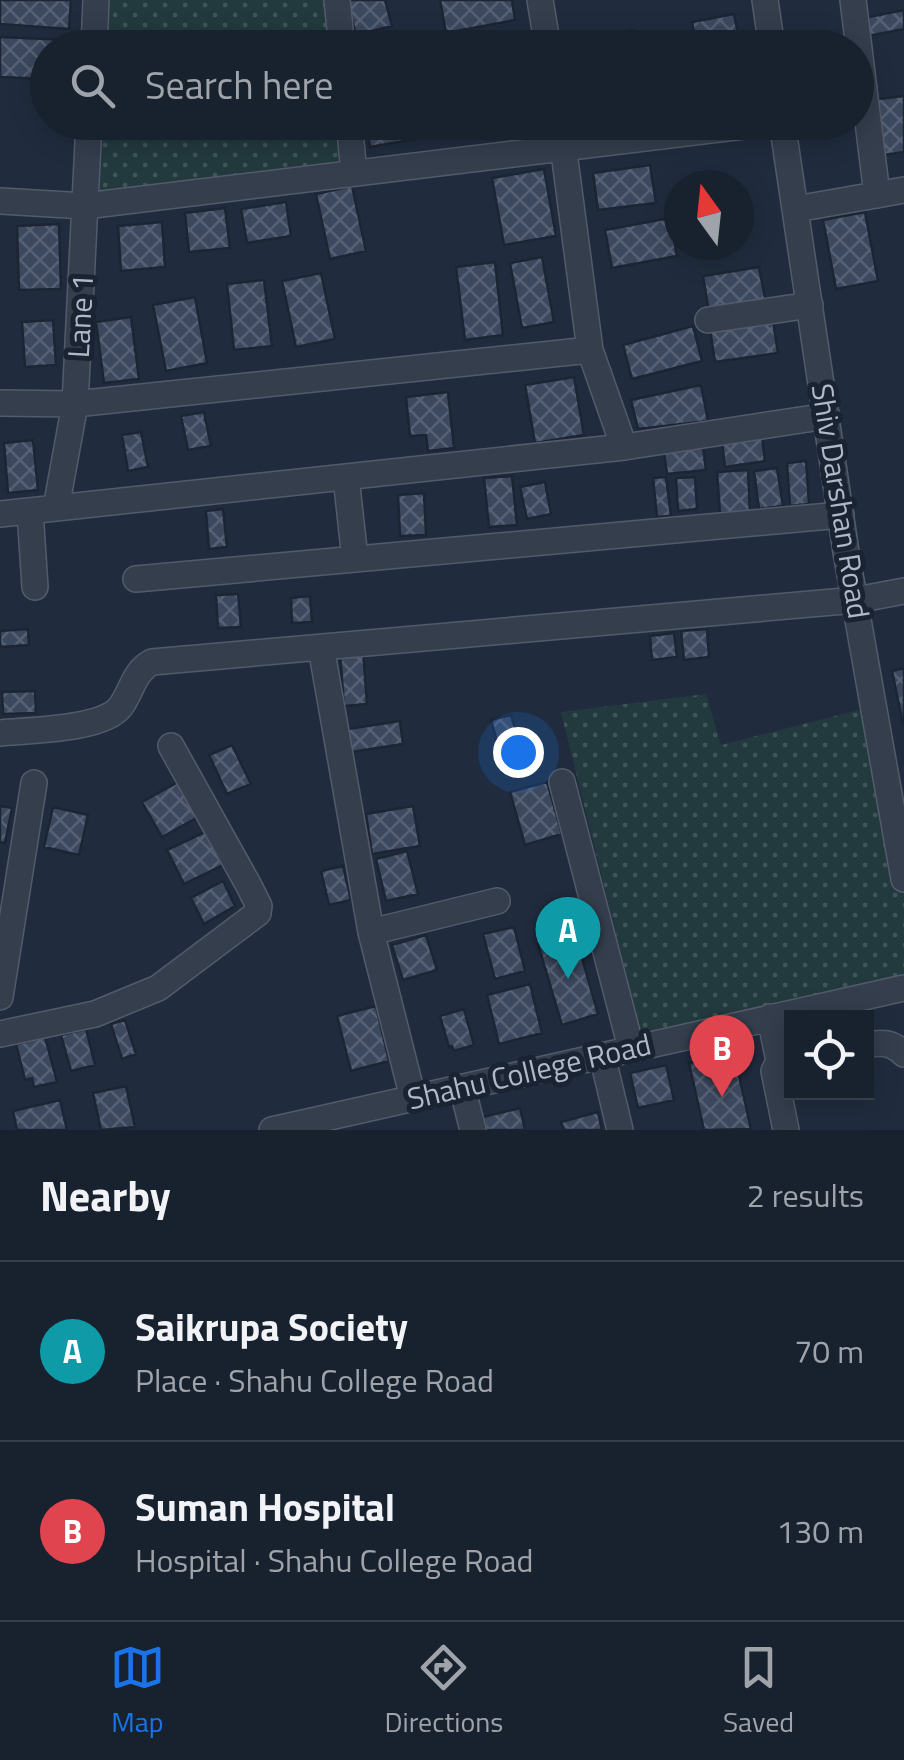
<!DOCTYPE html>
<meta charset="utf-8">
<style>
:root{--surface:#18212e;--page:#212936;--text:#f1f3f6;--muted:#9fa3aa;--line:#363e4a;--accent:#1a73e8}
body{margin:0;font-family:"Titillium Web",sans-serif;background:var(--page);color:var(--text)}
.controls{position:absolute;right:30px;bottom:30px;display:grid;overflow:hidden;border-radius:0px;box-shadow:0 5px 25px #0003}
.controls button{width:90px;height:90px;display:grid;place-items:center;padding:0;border:0;border-bottom:2px solid var(--line);background:var(--surface);color:var(--text);font:50px sans-serif}
.compass{position:absolute;left:664px;top:170px;width:90px;height:90px;border-radius:50%;background:var(--surface);box-shadow:0 5px 25px #0003;rotate:345deg}
.you{position:absolute;left:518px;top:752px;width:35px;height:35px;margin:-25px;border:8px solid #fff;border-radius:50%;background:#1a73e8;box-shadow:0 0 0 15px #1a73e833}
.badge{display:grid;place-items:center;width:65px;height:65px;border-radius:50%;background:var(--accent);color:#fff;font-size:32px;font-weight:700}
.pin{position:absolute;translate:-50% -82px;filter:drop-shadow(0 2px 5px #0008)}
.pin::after{content:'';position:absolute;top:52px;width:35px;height:30px;background:inherit;clip-path:polygon(0 0,100% 0,50% 100%)}
.list{margin:0;padding:0;list-style:none}
h2{display:flex;justify-content:space-between;align-items:center;height:130px;margin:0;padding:0 40px;font-size:42px}
h2 small{font-size:32px;font-weight:400;color:var(--muted)}
.list li{display:grid;grid-template-columns:65px 1fr auto;gap:30px;align-items:center;box-sizing:border-box;height:180px;padding:0 40px;border-top:2px solid var(--line)}
.list b{display:block;font-size:38px;white-space:nowrap}
.list p{margin:0;font-size:32px;white-space:nowrap;color:var(--muted)}
.list em{font-size:32px;font-style:normal;color:var(--muted)}
.icon{flex:none;width:55px;height:55px;fill:none;stroke:currentColor;stroke-width:2;stroke-linecap:round;stroke-linejoin:round}
.map{position:relative;flex:none;width:904px;height:1130px;overflow:hidden}
.search{position:absolute;background:var(--surface);box-shadow:0 5px 25px #0003;left:30px;right:30px;top:30px;height:110px;display:flex;align-items:center;gap:25px;box-sizing:border-box;padding:0 35px;border-radius:55px;color:var(--muted);font-size:38px}
.sheet{height:490px;background:var(--surface)}
nav{display:flex;justify-content:space-around;align-items:center;box-sizing:border-box;height:140px;border-top:2px solid var(--line);background:var(--surface);font-size:28px;color:var(--muted)}
nav a{display:grid;justify-items:center;gap:5px}
nav .on{color:var(--accent)}
.map>svg:first-child{display:block}
.park{fill:url(#park-dots)}
.building{fill:url(#building-cross-hatch);stroke:#1c2534;stroke-width:2.5}
.lines{fill:none;stroke-linecap:round;stroke-linejoin:round}
.minor-casing{stroke:#535b6b;stroke-width:28}
.minor{stroke:#343e4d;stroke-width:25}
.labels{text-anchor:middle;dominant-baseline:central;stroke-width:10;stroke-linejoin:round;paint-order:stroke}
.street-label{font-size:30px;fill:#b0b8c9;stroke:#1a2332}
</style>
<div class="map">
<svg width="904" height="1130" viewBox="0 0 904 1130">
<defs>
<pattern id="park-dots" width="8" height="8" patternUnits="userSpaceOnUse" patternTransform="scale(2.5)"><rect width="8" height="8" fill="#223a3e"/><path d="M2 2h.1M6 6h.1" fill="none" stroke="#405459" stroke-width="1.8" stroke-linecap="round"/></pattern>
<pattern id="building-cross-hatch" width="8" height="8" patternUnits="userSpaceOnUse" patternTransform="scale(2.5)"><rect width="8" height="8" fill="#3c485e"/><path d="M0 0l8 8M0 8l8-8" fill="none" stroke="#566074"/></pattern>
</defs>
<rect width="100%" height="100%" fill="#202c3e"/>
<path class="park" d="M96,0h241l4,48h-247z
M89,123h260l5,50 -269,33z
M706,694l15,51 154,-39 29,173v109l-261,54 -82,-330z"/>
<path class="building" d="M0,0h71l-2,29 -69,-5z
M347,0h38l7,26 -36,9z
M440,0h72l3,20 -69,13z
M904,10v19l-36,7 -4,-18z
M734,14l7,34h-44l-5,-26z
M633,30l3,18h-54l-2,-9z
M520,35l2,13h-65z
M0,37l68,3v8h-20v31l-48,-2z
M904,96v56l-27,4 -7,-56z
M366,122h64l2,14 -62,11z
M650,165l6,38 -58,7 -5,-37z
M544,169l12,67 -52,9 -12,-67z
M352,186l14,65 -36,8 -14,-65z
M286,202l5,34 -44,7 -6,-34z
M225,208l5,40 -41,4 -4,-39z
M865,212l13,69 -42,8 -13,-69z
M670,218l7,38 -65,12 -7,-38z
M162,222l3,45 -44,4 -3,-45z
M59,224l2,65 -42,1 -2,-64z
M542,257l12,65 -32,6 -12,-65z
M495,262l8,73 -38,5 -9,-73z
M759,267l7,36 -57,10 -6,-37z
M321,273l14,66 -39,8 -14,-66z
M264,280l8,66 -38,4 -7,-66z
M195,297l12,66 -41,8 -13,-66z
M131,317l8,62 -35,4 -8,-61z
M53,320l3,45 -31,2 -3,-45z
M773,321l5,32 -63,9 -5,-32z
M693,326l9,35 -70,18 -9,-34z
M574,377l10,58 -49,8 -10,-58z
M701,385l7,36 -70,8 -7,-29z
M448,392l6,56 -26,3 -2,-16 -16,1 -4,-39z
M204,412l7,34 -23,4 -7,-34z
M141,432l7,35 -20,4 -6,-36z
M762,437l3,24 -40,6 -3,-24z
M33,440l5,50 -30,3 -4,-50z
M703,447l3,23 -39,4 -3,-22z
M806,461l3,43 -19,2 -3,-43z
M777,468l6,38 -24,3 -5,-38z
M748,470l2,42 -30,1 -3,-41z
M512,476l5,49 -28,2 -5,-49z
M666,477l5,39 -14,1 -4,-39z
M695,477l2,32 -19,2 -2,-33z
M545,482l6,32 -24,5 -7,-32z
M424,493l2,42 -26,1 -2,-41z
M223,509l4,38 -18,2 -3,-38z
M238,594l3,33 -23,1 -2,-33z
M310,596l2,26 -20,1 -1,-25z
M28,629l1,16 -29,2v-16z
M707,629l2,28 -25,3 -3,-29z
M674,633l3,24 -25,3 -2,-24z
M363,650l4,54 -23,2 -4,-54z
M904,668v55l-1,1 -11,-53z
M35,691l1,22 -33,1 -1,-22z
M511,715l12,41 -20,6 -12,-42z
M400,721l3,23 -52,8 -3,-23z
M232,745l19,39 -24,10 -18,-39z
M180,781l20,35 -38,21 -20,-35z
M547,782l15,52 -37,11 -15,-53z
M0,806l12,2 -7,35 -5,-1z
M413,806l7,40 -48,8 -6,-40z
M53,807l35,8 -9,40 -35,-8z
M211,829l16,34 -43,21 -17,-34z
M407,851l11,43 -32,7 -10,-42z
M343,866l8,34 -22,5 -8,-34z
M223,881l12,25 -31,18 -13,-26z
M514,927l11,44 -30,8 -12,-45z
M575,934l23,80 -36,11 -24,-81z
M426,935l11,35 -34,10 -11,-35z
M530,984l12,49 -43,11 -12,-49z
M376,1006l13,55 -38,10 -14,-55z
M464,1009l10,36 -20,6 -2,-5 -3,1 -9,-31z
M125,1020l11,34 -14,5 -11,-35z
M86,1029l9,36 -24,6 -10,-36z
M45,1037l12,45 -23,5 -2,-9 -7,2 -9,-36z
M734,1053l17,76 -47,1 -15,-67z
M666,1065l8,35 -36,8 -8,-35z
M126,1086l9,41 -34,3 -8,-37z
M60,1100l7,30h-50l-4,-19z
M520,1108l5,22h-39l-3,-13z
M598,1112l4,18h-38l-3,-8z"/>
<g class="lines">
<g class="minor-casing">
<path id="minor" d="M337,0l5,48
M540,0l8,48
M765,0l7,48
M853,0l24,195
M94,48l2,-48
M349,122l5,51
M560,122l30,228 34,97 203,-31
M782,122l64,430 58,327
M0,201l85,5 692,-84
M796,209l108,-19
M708,320l102,-15
M0,403l75,1 515,-54
M346,477l9,82
M56,508l19,-104 14,-282
M30,511l5,76
M0,514l624,-67
M136,579l705,-64
M321,647l50,285 42,166
M0,733c29,-3 104,-3 121,-27 11,-15 13,-35 31,-44l704,-62 48,-9
M562,782l69,266
M371,932l126,-31
M0,997l34,-214
M770,1017l9,44 -5,10 12,59
M0,1034l95,-20 63,-26 100,-75 1,-7 -10,-20 -78,-140
M866,1045c17,-3 26,-3 38,9
M602,1055l18,75
M462,1087l11,43
M272,1130l632,-142"/>
</g>
<use href="#minor" class="minor"/>
</g>
<g class="labels">
<g class="street-label">
<text transform="translate(80 316) rotate(-87)">Lane 1</text>
<text transform="translate(841 501) rotate(81)">Shiv Darshan Road</text>
<text transform="translate(529 1071) rotate(-13)">Shahu College Road</text>
</g>
</g>
</svg>
<div class="controls">
<button><svg class="icon" aria-label="locate" viewBox="0 0 24 24"><circle cx="12" cy="12" r="6"/><path d="M12 2v4M12 18v4M2 12h4M18 12h4"/></svg></button>
</div>
<svg class="compass" viewBox="-18 -18 36 36"><path d="M0-13l5 13h-10z" fill="#e53935"/><path d="M0 13l5-13h-10z" fill="#9fa3aa"/></svg>
<div class="you"></div>
<div class="pin badge" style="left:568px;top:979px;background:#0f9aa8">A</div>
<div class="pin badge" style="left:722px;top:1097px;background:#e0444e">B</div>
<div class="search"><svg class="icon" aria-label="search" viewBox="0 0 24 24"><circle cx="10" cy="10" r="6"/><path d="M15 15l6 6"/></svg>Search here</div>
</div>
<section class="sheet">
<h2>Nearby<small>2 results</small></h2>
<ul class="list">
<li><span class="badge" style="background:#0f9aa8">A</span><div><b>Saikrupa Society</b><p>Place · Shahu College Road</p></div><em>70 m</em></li>
<li><span class="badge" style="background:#e0444e">B</span><div><b>Suman Hospital</b><p>Hospital · Shahu College Road</p></div><em>130 m</em></li>
</ul>
</section>
<nav>
<a class="on"><svg class="icon" aria-label="map" viewBox="0 0 24 24"><path d="M3 6l6-2 6 2 6-2v14l-6 2-6-2-6 2zM9 4v14M15 6v14"/></svg>Map</a>
<a><svg class="icon" aria-label="directions" viewBox="0 0 24 24"><path d="M12 3l9 9-9 9-9-9zM9 14v-3h6M13 9l2 2-2 2"/></svg>Directions</a>
<a><svg class="icon" aria-label="saved" viewBox="0 0 24 24"><path d="M7 4h10v16l-5-4-5 4z"/></svg>Saved</a>
</nav>
